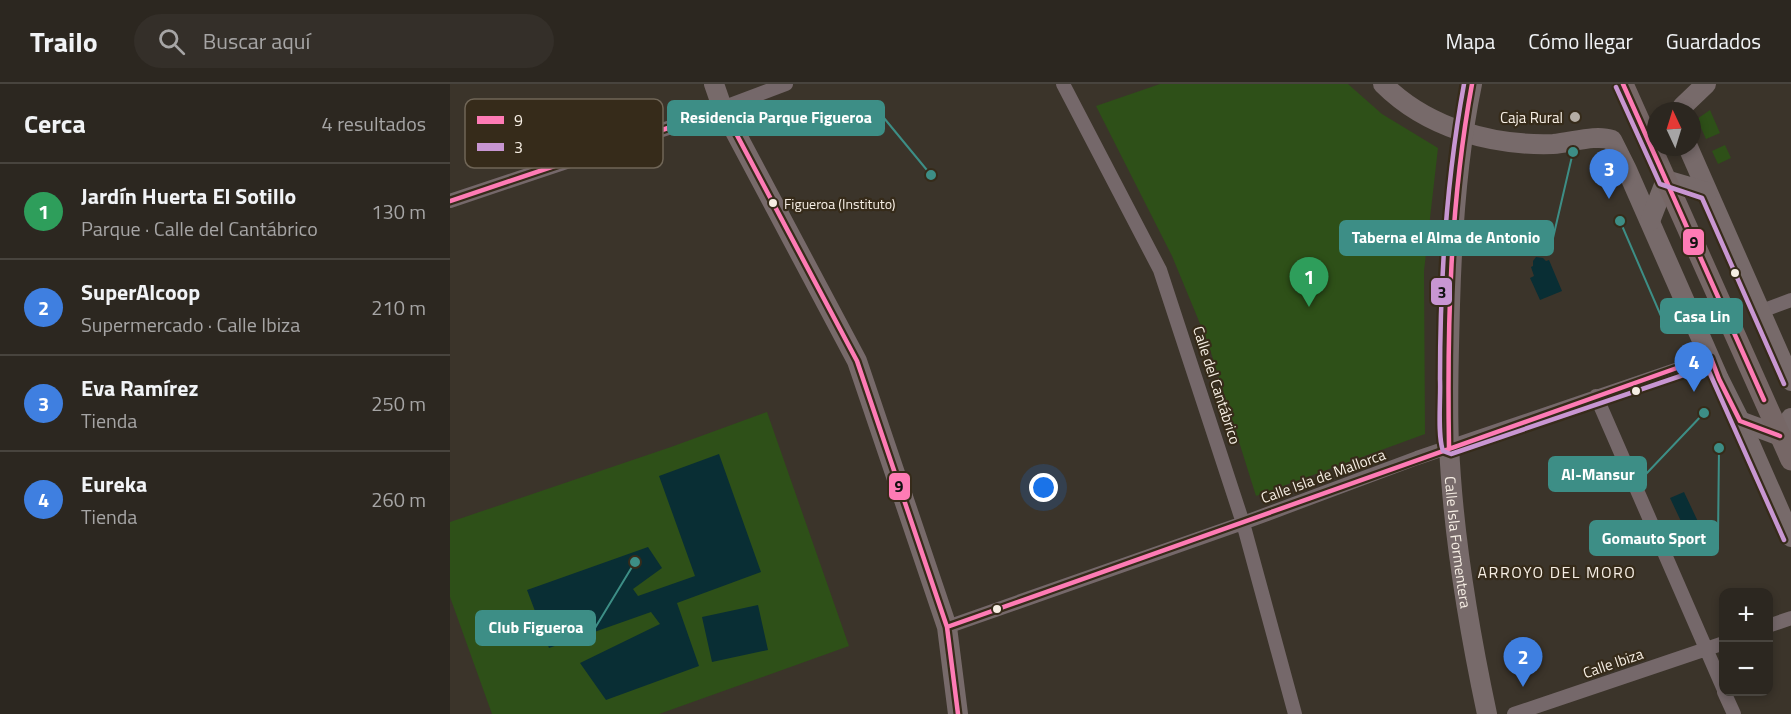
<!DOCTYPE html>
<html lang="es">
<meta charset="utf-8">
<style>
:root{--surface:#2c2720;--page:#342f29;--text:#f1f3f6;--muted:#a6a5a5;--line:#48443e;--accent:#8abfa5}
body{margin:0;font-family:"Titillium Web",sans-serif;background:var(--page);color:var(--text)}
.controls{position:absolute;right:18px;bottom:18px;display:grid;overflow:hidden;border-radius:12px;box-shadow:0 3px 9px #0003}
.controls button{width:54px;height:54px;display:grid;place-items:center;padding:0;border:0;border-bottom:2px solid var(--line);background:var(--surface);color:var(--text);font:30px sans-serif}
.compass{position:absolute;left:1197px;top:18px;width:54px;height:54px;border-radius:50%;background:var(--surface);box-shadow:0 3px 9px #0003;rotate:356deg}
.you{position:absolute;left:594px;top:404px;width:21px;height:21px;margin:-15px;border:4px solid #fff;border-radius:50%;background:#1a73e8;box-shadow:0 0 0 9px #1a73e833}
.badge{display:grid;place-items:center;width:39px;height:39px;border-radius:50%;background:var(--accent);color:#fff;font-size:20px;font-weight:700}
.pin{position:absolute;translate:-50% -50px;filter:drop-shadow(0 2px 3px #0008)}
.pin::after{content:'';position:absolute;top:32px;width:21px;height:18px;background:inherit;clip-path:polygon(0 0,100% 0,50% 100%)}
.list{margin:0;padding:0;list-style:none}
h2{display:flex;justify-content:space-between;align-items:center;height:78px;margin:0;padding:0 24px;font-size:26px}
h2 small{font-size:20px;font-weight:400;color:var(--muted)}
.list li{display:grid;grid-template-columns:39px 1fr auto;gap:18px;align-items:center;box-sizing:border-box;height:96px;padding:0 24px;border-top:2px solid var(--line)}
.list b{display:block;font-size:22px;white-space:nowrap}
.list p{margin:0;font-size:20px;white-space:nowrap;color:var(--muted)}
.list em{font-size:20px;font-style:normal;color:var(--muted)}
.icon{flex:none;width:33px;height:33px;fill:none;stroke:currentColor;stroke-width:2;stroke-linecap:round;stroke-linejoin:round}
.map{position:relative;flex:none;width:1341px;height:630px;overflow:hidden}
header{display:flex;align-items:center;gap:36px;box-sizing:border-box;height:84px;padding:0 30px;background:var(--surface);border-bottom:2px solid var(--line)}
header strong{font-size:28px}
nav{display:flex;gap:33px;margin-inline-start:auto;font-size:21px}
.search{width:420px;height:54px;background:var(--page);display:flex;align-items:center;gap:15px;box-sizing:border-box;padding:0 21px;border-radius:33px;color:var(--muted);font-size:22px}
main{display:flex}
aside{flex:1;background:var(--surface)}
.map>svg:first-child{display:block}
.green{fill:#2e5018}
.water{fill:#092e34}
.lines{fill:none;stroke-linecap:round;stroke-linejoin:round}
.street{stroke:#75686a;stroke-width:14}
.secondary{stroke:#776a6a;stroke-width:20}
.primary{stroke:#766766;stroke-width:21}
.bus-1-casing{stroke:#362b1a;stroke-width:9}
.bus-2-casing{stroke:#362b1a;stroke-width:9}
.bus-1{stroke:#fe7bb5;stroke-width:4.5}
.bus-2{stroke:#c896d2;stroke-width:4.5}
.poi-dot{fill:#b5ada3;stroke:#362b1a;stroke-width:2}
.bus-dot{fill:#f6eee4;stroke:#362b1a;stroke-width:2}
.labels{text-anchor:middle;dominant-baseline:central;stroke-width:4.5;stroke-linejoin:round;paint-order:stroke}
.bus-label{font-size:14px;fill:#f6eee4;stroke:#362b1a;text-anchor:start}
.poi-label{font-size:15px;fill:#f6eee4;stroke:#362b1a;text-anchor:end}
.street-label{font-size:15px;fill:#f6eee4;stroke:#362b1a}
.neighbourhood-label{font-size:16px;letter-spacing:1.5px;fill:#f6eee4;stroke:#362b1a}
.key{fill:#362b1a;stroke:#706657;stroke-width:1.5}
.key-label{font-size:16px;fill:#f6eee4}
.leader{fill:none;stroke:#3d8e86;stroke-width:2}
.callout-dot{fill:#3d8e86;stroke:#362b1a;stroke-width:2}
.callout{fill:#3d8e86;stroke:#3d8e86;stroke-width:2}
.callout-label{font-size:16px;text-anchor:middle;font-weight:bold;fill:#fff}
.line-badge{stroke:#362b1a;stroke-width:2}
.pale-badge-label{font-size:16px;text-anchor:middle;font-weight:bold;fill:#111}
</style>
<header>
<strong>Trailo</strong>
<div class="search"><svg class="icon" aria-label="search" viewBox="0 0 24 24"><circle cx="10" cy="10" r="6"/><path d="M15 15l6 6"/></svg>Buscar aquí</div>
<nav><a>Mapa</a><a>Cómo llegar</a><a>Guardados</a></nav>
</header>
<main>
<aside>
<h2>Cerca<small>4 resultados</small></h2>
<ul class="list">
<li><span class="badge" style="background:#2e9e5b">1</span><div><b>Jardín Huerta El Sotillo</b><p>Parque · Calle del Cantábrico</p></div><em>130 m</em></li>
<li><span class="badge" style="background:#3f7fe0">2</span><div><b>SuperAlcoop</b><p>Supermercado · Calle Ibiza</p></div><em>210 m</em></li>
<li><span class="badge" style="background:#3f7fe0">3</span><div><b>Eva Ramírez</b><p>Tienda</p></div><em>250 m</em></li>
<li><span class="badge" style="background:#3f7fe0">4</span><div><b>Eureka</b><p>Tienda</p></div><em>260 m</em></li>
</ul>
</aside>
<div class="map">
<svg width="1341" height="630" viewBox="0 0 1341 630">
<rect width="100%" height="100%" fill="#3b342a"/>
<path class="green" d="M710,0h188l34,30 56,34 -14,123 1,163 -169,62 -48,-153 -36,-87 -76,-150z
M1260,26l10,23 -14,6 -9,-20z
M1275,61l6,13 -13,6 -6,-13z
M317,328l82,234 -190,68h-167l-42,-117v-75l221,-75z"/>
<path class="water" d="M1086,173l7,1 3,3 3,-1 13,31 -22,9 -10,-22 4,-2 -3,-9 2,-1v-5z
M269,370l42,118 -84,31 22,63 -93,34 -26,-37 80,-39 -9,-12 -102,36 -22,-58 121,-43 14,21 -29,21 5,7 57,-20 -36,-100z
M1234,408l17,36 -14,6 -17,-36z
M308,521l10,45 -56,12 -10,-45z"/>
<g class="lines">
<path class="street" d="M613,0l97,186 83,253 52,191
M0,117l224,-75 112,-42
M1309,228l32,-12
M1146,312l128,294
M1318,542l23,-8
M497,543l296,-104 174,-65 294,-100
M1274,608l10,22
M1064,630l210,-71"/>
<g class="secondary">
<path d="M264,0l8,23 135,254 90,266 11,87"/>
<path d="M933,0c44,44 109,62 170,60 18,-1 42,-10 59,-4l15,30 92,209 21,42 51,116"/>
<path id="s1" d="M1022,0c-15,72 -20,147 -22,221 -1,46 -3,93 -1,140 4,91 19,180 38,269"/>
<path d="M1230,27l3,-5 23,-22"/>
<path d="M1238,63l103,234"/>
<path d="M1200,137l16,-41 41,12"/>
<path d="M1290,337l40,15 11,-18"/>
</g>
<path class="primary" d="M1173,0l168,376"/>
<g class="bus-1-casing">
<path id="bus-1" d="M1173,0l141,316
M0,117l224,-75 48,-19 135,254 90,266 11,87
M999,363c-2,-122 1,-243 23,-363
M497,543c253,-89 505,-181 758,-269h6l8,21 21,42 40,15"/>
</g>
<g class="bus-2-casing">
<path id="bus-2" d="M1014,0c-18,98 -24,195 -24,295 1,19 -3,55 3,72l8,3 256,-87 77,173
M1166,3l44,97 42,14 82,186"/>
</g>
<use href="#bus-1" class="bus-1"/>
<use href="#bus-2" class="bus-2"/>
</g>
<circle class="poi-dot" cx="1125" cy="33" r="6"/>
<g class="bus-dot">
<circle cx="323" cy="119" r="5"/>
<circle cx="1285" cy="189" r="5"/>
<circle cx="1186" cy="307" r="5"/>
<circle cx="547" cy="525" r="5"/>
</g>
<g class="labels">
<g class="bus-label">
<text x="334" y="119">Figueroa (Instituto)</text>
</g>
<g class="poi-label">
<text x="1113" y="33">Caja Rural</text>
</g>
<g class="street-label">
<text transform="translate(767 301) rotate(72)">Calle del Cantábrico</text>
<text transform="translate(873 392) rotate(-20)">Calle Isla de Mallorca</text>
<text stroke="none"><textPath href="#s1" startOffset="460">Calle Isla Formentera</textPath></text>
<text transform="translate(1163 579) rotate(-19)">Calle Ibiza</text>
</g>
<g class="neighbourhood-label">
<text x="1107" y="488">ARROYO DEL MORO</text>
</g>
</g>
<rect x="15" y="15" width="198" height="69" rx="9" class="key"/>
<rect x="27" y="32" width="27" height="8" fill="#fe7bb5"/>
<rect x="27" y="59" width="27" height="8" fill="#c896d2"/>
<g class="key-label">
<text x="64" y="42">9</text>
<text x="64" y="69">3</text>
</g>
<path class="leader" d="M481 91L434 34M1123 68L1103 154M1170 137L1211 232M1254 329L1196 390M1269 364L1268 454M185 478L145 544"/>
<g class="callout-dot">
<circle cx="481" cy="91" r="6"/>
<circle cx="1123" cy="68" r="6"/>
<circle cx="1170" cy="137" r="6"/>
<circle cx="1254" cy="329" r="6"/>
<circle cx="1269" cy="364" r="6"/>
<circle cx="185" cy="478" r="6"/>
</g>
<g class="callout">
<rect x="218" y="17" width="216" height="34" rx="6"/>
<rect x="890" y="137" width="213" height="34" rx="6"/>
<rect x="1211" y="215" width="81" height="34" rx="6"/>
<rect x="1099" y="373" width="97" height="34" rx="6"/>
<rect x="1140" y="437" width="128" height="34" rx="6"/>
<rect x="26" y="527" width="119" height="34" rx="6"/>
</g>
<g class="callout-label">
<text x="326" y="39">Residencia Parque Figueroa</text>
<text x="996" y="159">Taberna el Alma de Antonio</text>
<text x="1252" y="238">Casa Lin</text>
<text x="1148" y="396">Al-Mansur</text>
<text x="1204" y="460">Gomauto Sport</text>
<text x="86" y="549">Club Figueroa</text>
</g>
<g class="line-badge">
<rect x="1232" y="144" width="23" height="28" rx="6" fill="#fe7bb5"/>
<rect x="980" y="193" width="23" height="29" rx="6" fill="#c896d2"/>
<rect x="438" y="388" width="23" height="29" rx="6" fill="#fe7bb5"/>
</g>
<g class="pale-badge-label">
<text x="1244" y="164">9</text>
<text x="992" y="214">3</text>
<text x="449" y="408">9</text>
</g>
</svg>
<div class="controls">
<button>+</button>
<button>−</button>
</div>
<svg class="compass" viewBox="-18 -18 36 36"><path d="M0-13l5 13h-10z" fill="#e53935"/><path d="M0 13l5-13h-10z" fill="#a6a5a5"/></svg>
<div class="you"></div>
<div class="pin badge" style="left:859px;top:223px;background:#2e9e5b">1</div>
<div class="pin badge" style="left:1073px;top:603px;background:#3f7fe0">2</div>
<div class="pin badge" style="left:1159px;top:115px;background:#3f7fe0">3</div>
<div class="pin badge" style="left:1244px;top:308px;background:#3f7fe0">4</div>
</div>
</main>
